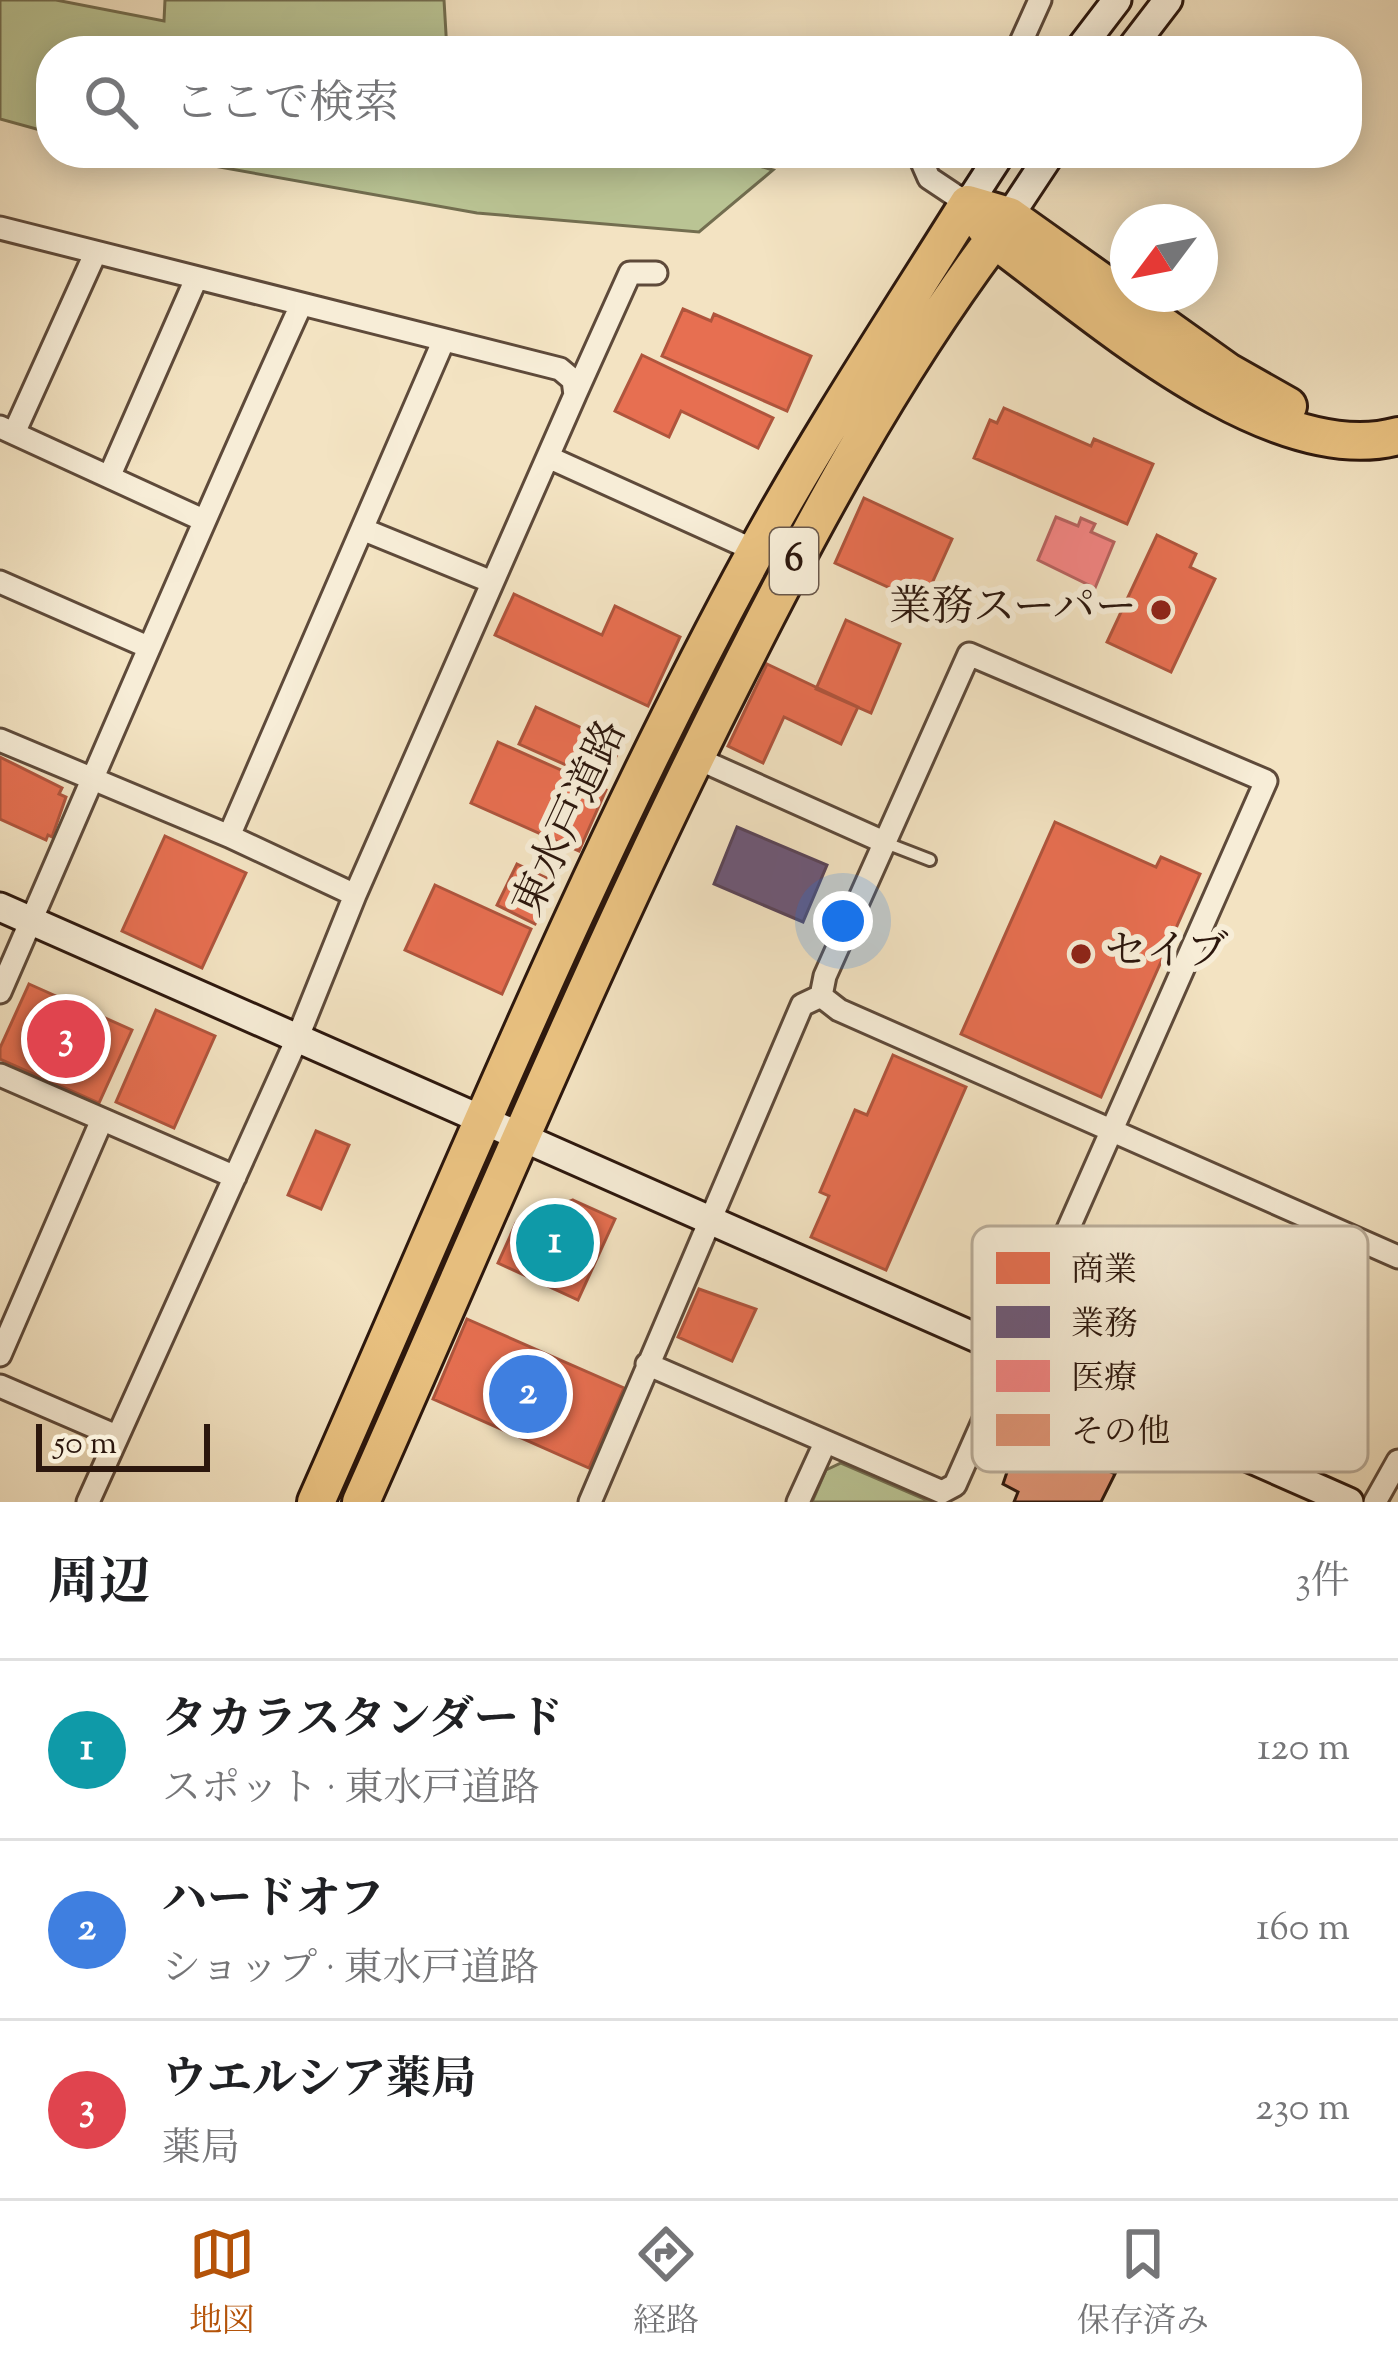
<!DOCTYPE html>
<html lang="ja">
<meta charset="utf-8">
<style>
:root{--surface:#fff;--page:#f6f6f6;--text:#202124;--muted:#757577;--line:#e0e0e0;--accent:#b45309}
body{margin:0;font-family:"Sorts Mill Goudy","Noto Serif JP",serif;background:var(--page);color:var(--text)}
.compass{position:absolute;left:1110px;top:204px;width:108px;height:108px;border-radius:50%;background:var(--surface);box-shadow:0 6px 30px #0003;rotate:238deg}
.scale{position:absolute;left:36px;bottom:30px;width:174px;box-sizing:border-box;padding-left:12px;border:6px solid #2c170d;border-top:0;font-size:33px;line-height:42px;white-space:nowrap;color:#2c170d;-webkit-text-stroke:9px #f7edd7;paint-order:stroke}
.you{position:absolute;left:843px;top:921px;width:42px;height:42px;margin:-30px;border:9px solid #fff;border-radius:50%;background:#1a73e8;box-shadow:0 0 0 18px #1a73e833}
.badge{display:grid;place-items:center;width:78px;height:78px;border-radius:50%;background:var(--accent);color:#fff;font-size:39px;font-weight:700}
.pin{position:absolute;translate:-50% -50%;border:6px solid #fff;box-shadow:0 3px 12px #0006}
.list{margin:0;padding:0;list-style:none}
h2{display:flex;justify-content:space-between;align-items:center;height:156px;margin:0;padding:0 48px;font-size:51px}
h2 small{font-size:39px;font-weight:400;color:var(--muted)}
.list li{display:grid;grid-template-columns:78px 1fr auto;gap:36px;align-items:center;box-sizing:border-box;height:180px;padding:0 48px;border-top:3px solid var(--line)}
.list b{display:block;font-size:45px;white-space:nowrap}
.list p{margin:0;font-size:39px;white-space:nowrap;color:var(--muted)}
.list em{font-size:39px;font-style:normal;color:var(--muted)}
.icon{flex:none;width:66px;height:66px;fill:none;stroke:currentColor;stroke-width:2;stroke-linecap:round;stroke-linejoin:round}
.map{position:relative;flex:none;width:1398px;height:1502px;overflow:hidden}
.search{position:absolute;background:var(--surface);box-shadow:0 6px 30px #0003;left:36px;right:36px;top:36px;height:132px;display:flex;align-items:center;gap:30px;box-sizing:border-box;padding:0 42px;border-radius:48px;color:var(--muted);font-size:45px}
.sheet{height:696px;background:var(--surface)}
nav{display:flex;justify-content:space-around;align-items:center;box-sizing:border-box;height:168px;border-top:3px solid var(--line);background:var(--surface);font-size:33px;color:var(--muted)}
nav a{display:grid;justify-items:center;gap:6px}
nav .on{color:var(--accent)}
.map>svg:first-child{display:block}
.green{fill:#bac494;stroke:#736e50;stroke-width:3}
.shops{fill:#e76f51;stroke:#af553d;stroke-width:3}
.offices{fill:#6d597a;stroke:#5a4559;stroke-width:3}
.health{fill:#f28482;stroke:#b7635f;stroke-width:3}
.building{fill:#e09576;stroke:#2c170d;stroke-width:3}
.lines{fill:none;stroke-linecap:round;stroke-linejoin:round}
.lane-casing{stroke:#5e4a3a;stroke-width:16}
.street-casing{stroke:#5e4a3a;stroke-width:27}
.secondary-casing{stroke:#2c170d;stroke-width:33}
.highway-casing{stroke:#2c170d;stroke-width:42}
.lane{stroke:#f7edd7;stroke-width:10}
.street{stroke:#f7edd7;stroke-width:21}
.secondary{stroke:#f7edd7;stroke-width:27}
.highway{stroke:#eac281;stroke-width:36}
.poi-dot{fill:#8f2418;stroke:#f7edd7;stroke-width:4.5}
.labels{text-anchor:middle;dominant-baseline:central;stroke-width:12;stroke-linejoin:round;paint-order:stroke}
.shield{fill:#f7edd7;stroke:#69574a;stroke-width:3}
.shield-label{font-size:39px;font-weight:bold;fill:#2c170d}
.poi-label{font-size:42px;fill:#2c170d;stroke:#f7edd7;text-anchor:end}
.street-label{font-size:42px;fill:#2c170d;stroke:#f7edd7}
.key{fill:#f7edd7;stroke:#baad9a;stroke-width:3}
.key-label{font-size:33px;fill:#2c170d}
</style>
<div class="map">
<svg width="1398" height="1502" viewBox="0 0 1398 1502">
<rect width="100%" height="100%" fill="#f3e3c2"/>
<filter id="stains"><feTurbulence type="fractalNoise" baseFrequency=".00167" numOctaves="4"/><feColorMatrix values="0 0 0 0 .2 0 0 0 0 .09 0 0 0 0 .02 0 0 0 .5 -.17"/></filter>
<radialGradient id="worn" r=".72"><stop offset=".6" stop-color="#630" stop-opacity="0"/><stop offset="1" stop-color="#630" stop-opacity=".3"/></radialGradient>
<path class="green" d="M0,0h56l108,21 1,-21h279l3,51h-396v82l-51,-14z
M141,153h574l58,17 -74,62 -222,-19z
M841,1463l90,39h-119l14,-32z"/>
<path class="shops" d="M683,309l28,12 3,-7 97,42 -24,55 -125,-55z
M642,355l131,63 -15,30 -77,-37 -12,26 -54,-26z
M1004,408l87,38 3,-7 59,25 -26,60 -153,-66 16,-38 7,3z
M864,498l88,41 -29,64 -88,-40z
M1157,535l39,19 -6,13 25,12 -44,93 -64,-30z
M514,594l88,41 13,-29 65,31 -32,69 -153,-71z
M846,620l54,24 -29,69 -55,-24z
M767,664l91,43 -17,37 -57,-27 -21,46 -35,-17z
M536,707l85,39 -17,36 -85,-38z
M498,742l108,48 -27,61 -108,-48z
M0,757l62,31 -3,6 7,3 -14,40 -4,-2 -2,5 -46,-21z
M1055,822l101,45 5,-10 39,17 -99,223 -140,-63z
M165,836l81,37 -44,95 -80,-37z
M517,864l38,18 -20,42 -38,-19z
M435,885l96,44 -29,65 -97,-44z
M29,984l103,46 -33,73 -99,-44v-11z
M156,1010l59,26 -41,92 -58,-26z
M893,1055l73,32 -80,183 -75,-33 18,-41 -9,-4 35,-82 12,5z
M316,1131l33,14 -28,64 -33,-14z
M573,1200l42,19 -37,81 -80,-37 18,-40z
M699,1289l57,20 -24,52 -54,-24z
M467,1319l157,69 -35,80 -156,-69z"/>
<path class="offices" d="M737,827l90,38 -24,57 -89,-38z"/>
<path class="health" d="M1056,517l22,9 3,-8 14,6 -4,8 23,10 -19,46 -57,-28z"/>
<path class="building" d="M1070,1409l17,6 -17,39 45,20 -14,28h-87l4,-10 -15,-8 4,-12 -14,-28 30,-10 30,12z"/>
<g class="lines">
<g class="lane-casing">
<path id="lane" d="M886,843l44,17"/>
</g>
<g class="street-casing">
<path id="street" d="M1017,51l23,-51
M918,153l11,25 39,26
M0,228l560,141 13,11 2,15 -220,500 -58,144 -209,463
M575,395l55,-122h26
M0,427l203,93
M14,433l81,-179
M548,457l208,94
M109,477l87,-198
M362,529l130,53
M0,582l148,65
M0,740l229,96 126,59
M694,757l192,86
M229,836l214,-494
M0,992c100,-229 197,-459 301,-687
M0,1075l235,102
M0,1355l101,-233
M647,1364l295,128 13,-7 311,-704 -297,-127 -144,322 -4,20 18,14 559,247
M0,1386l116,50
M590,1502l212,-497 19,-9
M798,1502l27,-59
M1375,1502l23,-41"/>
</g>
<g class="secondary-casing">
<path id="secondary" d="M1078,51l39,-51
M1129,51l39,-51
M968,204l33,-51
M1000,230l51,-77
M0,907l1349,595"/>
</g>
<g class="highway-casing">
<path id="highway" d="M968,204l41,12 219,156 60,34
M979,219l15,20c98,72 276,232 404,197
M316,1502c141,-318 272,-643 439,-949 65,-119 141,-234 213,-349
M361,1502c122,-274 236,-551 371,-818 77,-154 159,-307 262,-445"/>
</g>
<use href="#lane" class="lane"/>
<use href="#street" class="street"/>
<use href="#secondary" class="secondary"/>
<use href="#highway" class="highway"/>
</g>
<g class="poi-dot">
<circle cx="1161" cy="610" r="12"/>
<circle cx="1081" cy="954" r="12"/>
</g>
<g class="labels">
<rect class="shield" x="770" y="528" width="48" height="66" rx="9"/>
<g class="shield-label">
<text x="794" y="561">6</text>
</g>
<g class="poi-label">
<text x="1137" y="610">業務スーパー</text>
<text x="1105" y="954" text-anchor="start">セイブ</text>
</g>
<g class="street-label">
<text transform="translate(572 819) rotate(-65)">東水戸道路</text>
</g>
</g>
<rect x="972" y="1226" width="396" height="246" rx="18" class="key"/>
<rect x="996" y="1252" width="54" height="32" fill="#e76f51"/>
<rect x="996" y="1306" width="54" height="32" fill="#6d597a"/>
<rect x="996" y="1360" width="54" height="32" fill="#f28482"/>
<rect x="996" y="1414" width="54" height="32" fill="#e09576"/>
<g class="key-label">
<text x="1071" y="1280">商業</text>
<text x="1071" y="1334">業務</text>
<text x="1071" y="1388">医療</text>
<text x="1071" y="1442">その他</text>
</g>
<rect width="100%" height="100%" filter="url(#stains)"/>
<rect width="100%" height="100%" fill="url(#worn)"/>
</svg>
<svg class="compass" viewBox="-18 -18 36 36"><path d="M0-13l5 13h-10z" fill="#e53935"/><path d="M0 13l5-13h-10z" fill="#757577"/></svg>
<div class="scale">50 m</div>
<div class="you"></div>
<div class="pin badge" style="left:555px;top:1243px;background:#0f9aa8">1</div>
<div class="pin badge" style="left:528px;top:1394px;background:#3f7fe0">2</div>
<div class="pin badge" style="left:66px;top:1039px;background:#e0444e">3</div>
<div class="search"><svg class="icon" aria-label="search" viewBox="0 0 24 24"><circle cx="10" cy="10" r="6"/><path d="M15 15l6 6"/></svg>ここで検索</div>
</div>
<section class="sheet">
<h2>周辺<small>3件</small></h2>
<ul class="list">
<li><span class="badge" style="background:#0f9aa8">1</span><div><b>タカラスタンダード</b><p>スポット · 東水戸道路</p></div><em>120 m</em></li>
<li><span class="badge" style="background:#3f7fe0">2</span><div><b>ハードオフ</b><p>ショップ · 東水戸道路</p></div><em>160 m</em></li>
<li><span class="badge" style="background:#e0444e">3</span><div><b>ウエルシア薬局</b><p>薬局</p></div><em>230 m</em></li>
</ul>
</section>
<nav>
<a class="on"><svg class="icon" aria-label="map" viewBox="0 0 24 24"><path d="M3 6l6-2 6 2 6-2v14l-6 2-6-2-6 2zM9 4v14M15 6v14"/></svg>地図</a>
<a><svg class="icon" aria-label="directions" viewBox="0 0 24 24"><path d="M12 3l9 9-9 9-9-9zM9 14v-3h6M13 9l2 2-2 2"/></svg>経路</a>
<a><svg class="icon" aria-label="saved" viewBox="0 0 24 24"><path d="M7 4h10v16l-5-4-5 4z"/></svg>保存済み</a>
</nav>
